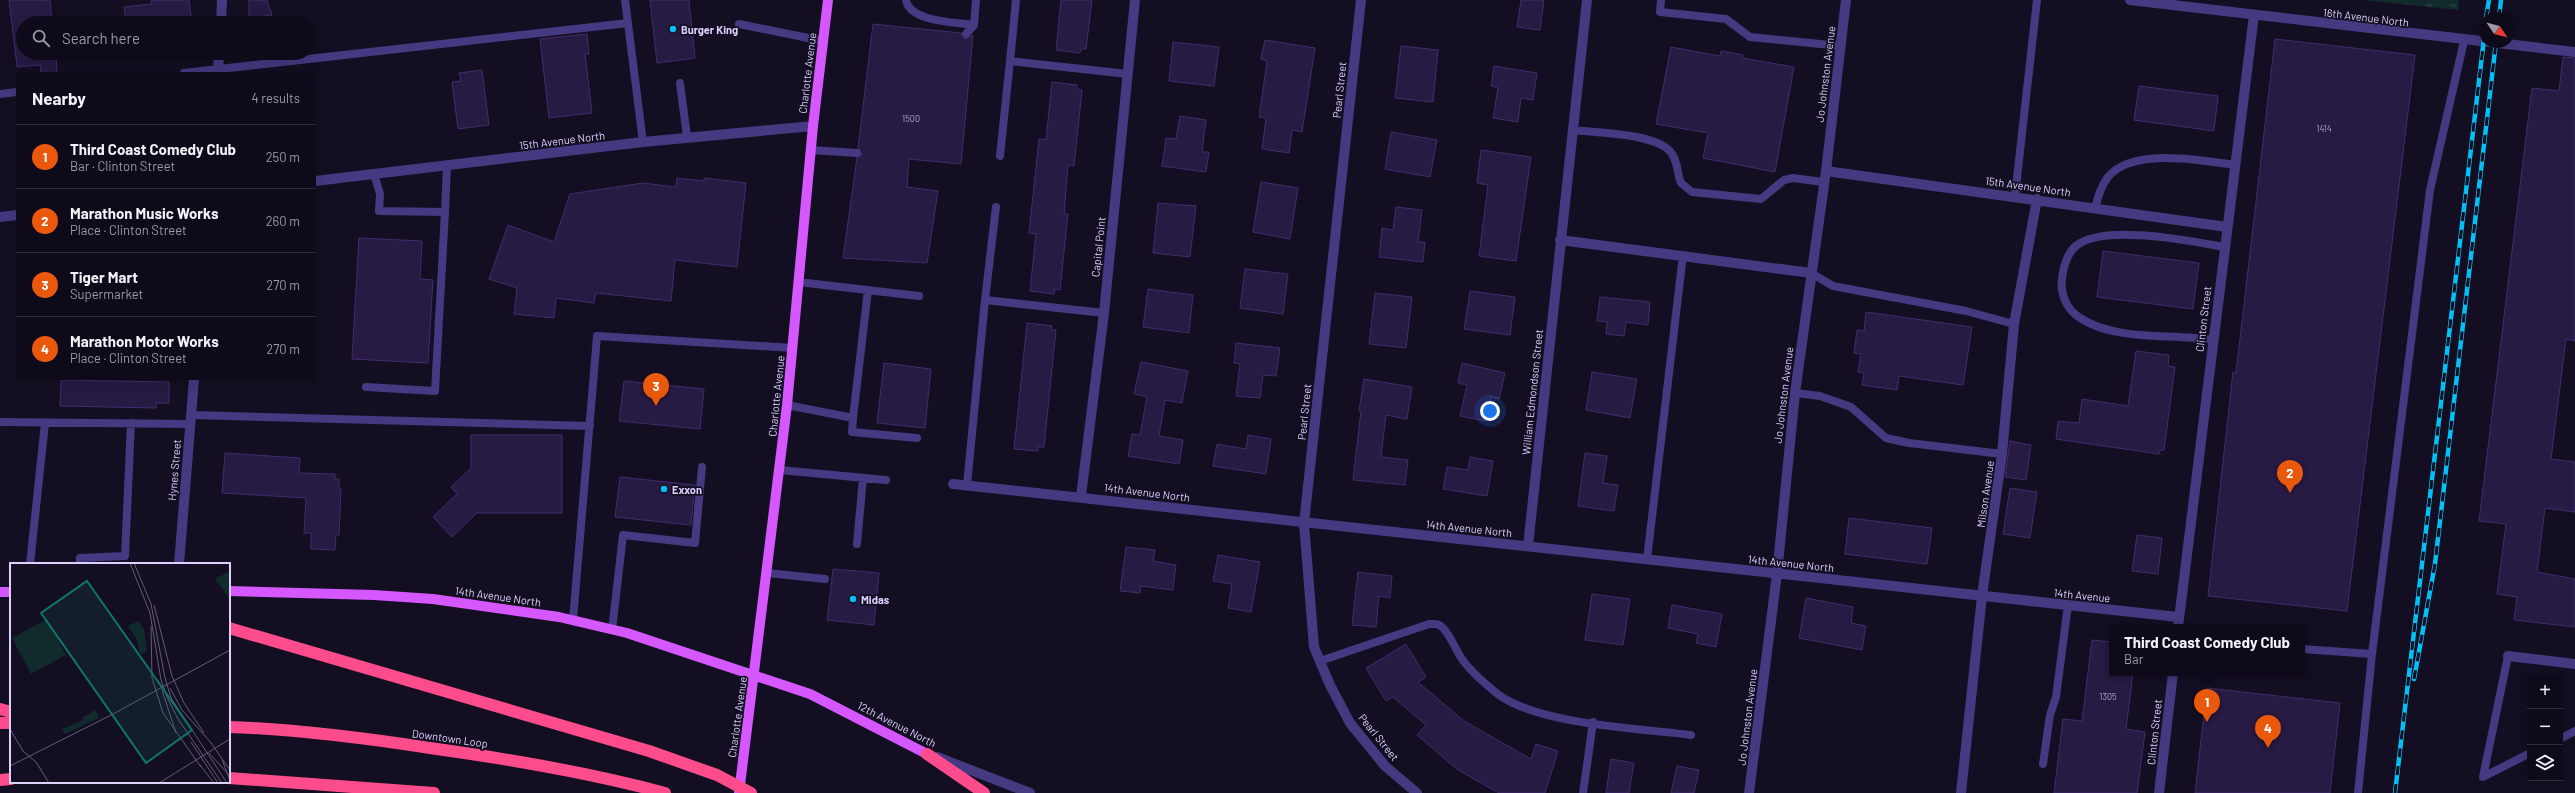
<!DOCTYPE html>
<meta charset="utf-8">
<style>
:root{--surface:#0f0a1a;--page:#181323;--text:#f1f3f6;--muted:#9b9aa2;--line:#2f2b39;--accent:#ea580c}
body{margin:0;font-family:Barlow,sans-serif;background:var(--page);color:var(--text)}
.controls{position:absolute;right:12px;bottom:12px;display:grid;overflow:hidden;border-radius:0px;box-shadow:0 4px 16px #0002}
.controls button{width:36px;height:36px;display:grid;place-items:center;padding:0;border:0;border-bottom:1px solid var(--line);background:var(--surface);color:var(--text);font:20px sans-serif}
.compass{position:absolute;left:2479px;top:12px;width:36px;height:36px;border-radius:50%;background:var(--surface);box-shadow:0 4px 16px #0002;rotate:125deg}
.you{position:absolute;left:1490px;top:411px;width:14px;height:14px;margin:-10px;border:3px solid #fff;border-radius:50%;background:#1a73e8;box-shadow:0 0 0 6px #1a73e833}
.badge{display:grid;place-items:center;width:26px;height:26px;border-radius:50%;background:var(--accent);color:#fff;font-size:13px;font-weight:700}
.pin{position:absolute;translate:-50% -33px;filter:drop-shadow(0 1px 2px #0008)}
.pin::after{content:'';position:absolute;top:21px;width:14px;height:12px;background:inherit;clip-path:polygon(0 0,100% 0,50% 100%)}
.popup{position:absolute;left:2109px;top:624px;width:196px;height:52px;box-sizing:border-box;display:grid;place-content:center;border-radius:0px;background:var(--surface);filter:drop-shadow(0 1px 3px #0005);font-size:13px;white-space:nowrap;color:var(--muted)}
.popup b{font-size:15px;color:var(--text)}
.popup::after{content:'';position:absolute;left:50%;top:100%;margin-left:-8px;border:8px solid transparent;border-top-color:var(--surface)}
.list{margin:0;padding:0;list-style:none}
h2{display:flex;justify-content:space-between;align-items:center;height:52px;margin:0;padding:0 16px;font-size:17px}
h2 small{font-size:13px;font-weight:400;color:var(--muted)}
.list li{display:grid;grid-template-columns:26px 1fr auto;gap:12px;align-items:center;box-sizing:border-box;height:64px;padding:0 16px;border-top:1px solid var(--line)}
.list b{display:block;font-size:15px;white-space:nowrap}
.list p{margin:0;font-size:13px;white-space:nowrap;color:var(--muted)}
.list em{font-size:13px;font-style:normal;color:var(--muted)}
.icon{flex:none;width:22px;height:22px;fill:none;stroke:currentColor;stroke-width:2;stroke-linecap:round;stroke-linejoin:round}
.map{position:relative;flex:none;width:2575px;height:793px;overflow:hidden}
.search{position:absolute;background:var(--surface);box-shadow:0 4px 16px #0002;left:16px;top:16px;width:300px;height:44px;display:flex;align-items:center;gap:10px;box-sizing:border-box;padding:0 14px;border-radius:22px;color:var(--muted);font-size:15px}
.panel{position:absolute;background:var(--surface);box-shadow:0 4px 16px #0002;left:16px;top:72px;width:300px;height:308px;border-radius:0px}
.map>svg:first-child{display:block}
.park{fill:url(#park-tufts)}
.building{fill:#271a43;stroke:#422c6f}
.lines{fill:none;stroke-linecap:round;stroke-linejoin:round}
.service{stroke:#453981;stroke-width:8}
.minor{stroke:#453981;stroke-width:10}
.tertiary{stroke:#453981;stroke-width:10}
.primary{stroke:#d458fd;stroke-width:10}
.motorway{stroke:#fd4c8b;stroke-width:12}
.rail-casing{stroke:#03c1f7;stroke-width:4.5}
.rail{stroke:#140e22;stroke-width:3;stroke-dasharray:9;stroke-linecap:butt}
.poi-dot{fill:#03c1f7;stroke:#140e22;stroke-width:1.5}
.labels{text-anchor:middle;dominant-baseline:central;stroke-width:3.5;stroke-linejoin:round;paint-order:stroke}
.number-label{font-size:9px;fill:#aea2cf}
.street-label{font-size:11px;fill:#dbd0fe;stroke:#140e22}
.poi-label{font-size:11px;font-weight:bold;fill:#dbd0fe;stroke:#140e22;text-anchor:start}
.inset-road{fill:none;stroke:#645c7a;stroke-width:1}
.view{fill:#0f766e;fill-opacity:0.15;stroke:#0f766e;stroke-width:2}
.inset-edge{fill:none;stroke:#dbd0fe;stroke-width:2}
</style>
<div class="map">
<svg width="2575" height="793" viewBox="0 0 2575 793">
<defs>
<pattern id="park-tufts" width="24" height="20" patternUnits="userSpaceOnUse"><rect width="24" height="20" fill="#112a2c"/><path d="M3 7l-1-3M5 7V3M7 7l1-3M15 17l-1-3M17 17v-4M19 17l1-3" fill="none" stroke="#33484c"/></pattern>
</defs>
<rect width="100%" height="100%" fill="#140e22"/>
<path class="park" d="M2364,0h95l-1,10z"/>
<path class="building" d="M9,0h41l2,23h-29v30h33l1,20h-16l-1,-8 -23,2z
M151,0h38l3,23h-66l-2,-16 28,-3z
M249,0h18l5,15 -23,3z
M650,0h39l6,58 -38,5z
M1061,0h31l-6,49h-5l-1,4 -24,-3z
M1521,0h23l-4,30 -23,-3z
M873,24l88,9 4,6 8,-4 -12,129 -52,-5 -2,28 31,4 -11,72 -84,-5 14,-100 5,-4 -4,-6z
M587,34l2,20h-4l7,59 -43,5 -9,-79z
M2275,39l140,16 -68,556 -139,-15 25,-224 3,1z
M1265,40l50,8 -13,84 -10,-2 -3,23 -27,-4 4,-31 -7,-1 8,-56 -6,-2z
M1173,42l46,5 -5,39 -45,-5z
M1401,46l37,4 -5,52 -38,-4z
M1671,47l49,9 1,-5 22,4 -1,3 52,9 -19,105 -72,-14 5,-25 -52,-9z
M2563,57l12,1v283l-9,-2 -15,120 24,3v50l-30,-4 -8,64 38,7v48l-61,-7 3,-23 -20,-3 9,-70 -27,-3 53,-433 27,3z
M1494,66l43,7 -4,27 -12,-2 -3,24 -25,-4 5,-30 -7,-2z
M482,70l7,55 -31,4 -6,-47 9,-1 -2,-8z
M1052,82l25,3v4l5,1 -8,76 -6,-1 -4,49h4l-8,76 -5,-1 -1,5 -24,-3 6,-57 -7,-1 10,-94 7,1z
M2139,86l79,10 -4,35 -80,-11z
M1180,116l26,4 -4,32h7l-3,20 -44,-6 4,-28 10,1z
M1391,132l46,8 -7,37 -45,-8z
M1481,150l50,7 -15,104 -37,-5 9,-71 -11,-2z
M677,178l27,3v-3l42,5 -9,84 -62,-7 -4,41 -75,-8 -2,10 -38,-5 -2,20 -40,-4 3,-26 -28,-9 19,-54 46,17 16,-48 73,-11 33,4z
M1261,182l37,6 -8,51 -37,-7z
M1158,203l38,3 -6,51 -37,-4z
M1396,207l26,3 -4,32h7l-2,20 -44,-5 3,-29 11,2z
M359,238l63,3 -2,38 13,1 -5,83 -76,-4z
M2103,251l96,12 -6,46 -96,-12z
M1245,269l43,5 -5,40 -43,-6z
M1148,289l45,6 -4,38 -46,-6z
M1470,291l45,6 -5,38 -46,-6z
M1375,293l37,4 -6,51 -37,-4z
M1600,297l50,5 -2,23 -22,-3 -2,14 -18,-2 1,-12 -10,-1z
M1866,312l106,15 -9,58 -64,-9 -2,14 -35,-5 2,-12 -6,-1 3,-18 -7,-1 3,-23 7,1z
M1027,323l25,3 -1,4h5l-12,117h-6v4l-24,-2z
M1236,343l44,5 -4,28 -13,-1 -3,23 -24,-2 4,-32 -6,-1z
M2136,351l33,4 -1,11 7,1 -11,83h-4l-1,4 -103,-15 2,-18 21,2 3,-24 46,7z
M1141,362l47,9 -6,32 -17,-3 -6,36 24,4 -4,24 -51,-8 4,-22 8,1 7,-38 -13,-3z
M884,363l47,6 -6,59 -48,-5z
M1462,363l43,10 -6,26 -8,-2 -5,24 -26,-5 7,-31 -9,-2z
M1592,372l45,7 -7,39 -44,-8z
M1364,379l48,8 -5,32 -21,-4 -5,42 27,3 -3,25 -52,-5 8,-69h-2z
M61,380l108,2v21h-13v5l-96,-2z
M624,381l80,8 -4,40 -81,-8z
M471,435h91v78h-85l-25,24 -19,-20 24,-23 -6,-7 20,-19z
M1248,435l23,4 -5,35 -53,-8 4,-22 29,5z
M2010,441l21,4 -5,35 -21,-3z
M225,453l75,5 -1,15 36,1v5h4v10h2l-2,46h-3l-1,15 -24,-1v-16h-7l2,-35 -84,-5z
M1585,453l22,3 -4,27 15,2 -4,26 -36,-5z
M1470,457l23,4 -6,35 -44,-7 4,-22 21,3z
M620,477l75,8 -4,40 -76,-8z
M2010,488l27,4 -7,46 -27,-4z
M1849,518l83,10 -5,36 -82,-10z
M2137,535l25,3 -4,36 -26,-3z
M1126,547l29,3 -2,11 23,4 -3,25 -32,-4 -1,7 -20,-2z
M1218,555l42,7 -9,50 -23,-4 4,-24 -19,-3z
M833,569l46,4 -5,52 -47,-5z
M1358,572l34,4 -2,22 -11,-2 -3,31 -24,-2z
M1592,594l38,5 -7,46 -38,-5z
M1806,598l47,9 -2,16 15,3 -4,24 -63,-12z
M1672,605l50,9 -6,33 -20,-4 2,-9 -30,-6z
M2092,640l20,2v31h21l-7,56 19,3 -8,61h-83l9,-74 19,2z
M1406,644l20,33 -8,5 46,39 67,38 5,-15 22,7 -13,42h-46l-41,-23 -41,-35 9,-10 -33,-28 -7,4 -20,-33z
M2207,688l133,15 -10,90h-135z
M1611,759l23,4 -5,30h-23z
M1677,766l22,4 -5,23h-23z"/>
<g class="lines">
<path class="service" d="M625,0l18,142
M906,0c4,22 49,22 68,25
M1016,0l-6,61 118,13
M1661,0l-1,12 66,7 24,18 90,9
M739,24l84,17
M966,34l8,-9 2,-25
M184,73l444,-50
M680,83l7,54
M0,94l17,-2
M1572,130c24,3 87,3 100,24 6,8 5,20 9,29l11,9 69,7 23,-19 9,-2 30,4
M810,150l47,3
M1000,156l10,-95
M374,174l6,20 -1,17 66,1 2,-46
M2015,196l22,-196
M2095,208c3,-11 6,-22 13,-31 24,-30 94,-17 127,-12
M1811,273l22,13 133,25 48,13
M798,282l121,14
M985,300l11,-93
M2213,340c-43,-7 -95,2 -133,-22 -14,-9 -20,-25 -18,-39 1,-10 4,-21 10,-29 21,-29 120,-9 152,-3
M366,387l69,4 10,-179
M1795,393l25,3 31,11 35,31 23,5 93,11
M787,405l66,13 15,-128
M191,415l399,11
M853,418l-1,14 65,6
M0,422l190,2
M780,470l106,10
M967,485l18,-185 119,13
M857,544l6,-66
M1647,559l36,-304
M30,564l15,-141
M80,564v-6l45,-2 6,-133
M768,573l57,6
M573,620l24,-284 196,12
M612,630l11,-95 72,8 7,-76
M2302,649l70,5
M2508,656l-25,121 47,-24
M1320,661l109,-37c6,0 10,-1 14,4 8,8 12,21 19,31 10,14 23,25 37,36 42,30 140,33 192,40
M2560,739l15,-8
M2043,764l7,-49 6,-18 12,-92
M1583,793l10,-71
M2358,793l14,-139 58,-464 34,-149"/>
<path class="minor" d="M1361,0l-57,523 10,124 16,38 20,38 35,43 32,27
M2130,0l445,52
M221,23l1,-23
M218,73l1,-20
M1826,171l401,56
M315,181l328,-39 170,-16
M0,217l17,-2
M1560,240l251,33
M953,484l1225,133
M1081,496l23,-183 31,-313
M1528,546l59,-546
M179,564l15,-185
M2178,627l76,-612
M2508,656l67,8
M937,757l93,36
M1961,793l21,-197 20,-142 12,-130 23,-125
M2159,793l14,-120"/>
<path class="tertiary" d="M1749,793l28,-219 18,-181 31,-222 20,-171"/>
<path class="primary" d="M229,591l145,4 59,4 126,18 68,16 183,61 117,60
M0,592h11
M739,793l48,-388 26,-279 15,-126"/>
<path class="motorway" d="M229,628l420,123 68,24 34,18
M0,709l11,3
M0,723h11
M229,727c67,2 135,11 201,21 79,11 158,24 235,45
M927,754l57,39
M229,778l205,15
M0,780l11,-1"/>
<g class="rail-casing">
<path id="rail" d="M2486,18l3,-18
M2499,18l2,-18
M2414,679l21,-115 61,-522
M2395,793l90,-763"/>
</g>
<use href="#rail" class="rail"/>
</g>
<g class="poi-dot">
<circle cx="673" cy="29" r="4"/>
<circle cx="664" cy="489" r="4"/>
<circle cx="853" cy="599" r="4"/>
</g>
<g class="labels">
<g class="number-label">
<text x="911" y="118">1500</text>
<text x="2324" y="128">1414</text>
<text x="2108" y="696">1305</text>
</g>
<g class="street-label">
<text transform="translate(2366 17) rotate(7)">16th Avenue North</text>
<text transform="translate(807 73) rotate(-83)">Charlotte Avenue</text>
<text transform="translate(1825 74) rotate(-83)">Jo Johnston Avenue</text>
<text transform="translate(1339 90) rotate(-84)">Pearl Street</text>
<text transform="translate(562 140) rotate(-7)">15th Avenue North</text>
<text transform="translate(2028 186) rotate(8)">15th Avenue North</text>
<text transform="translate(1098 247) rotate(-84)">Capital Point</text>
<text transform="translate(2203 319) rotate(-83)">Clinton Street</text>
<text transform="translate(1532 392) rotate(-84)">William Edmondson Street</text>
<text transform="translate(1783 395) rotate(-83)">Jo Johnston Avenue</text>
<text transform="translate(776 396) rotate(-84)">Charlotte Avenue</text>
<text transform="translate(1304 412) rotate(-84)">Pearl Street</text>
<text transform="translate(174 470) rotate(-85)">Hynes Street</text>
<text transform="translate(1147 492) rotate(7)">14th Avenue North</text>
<text transform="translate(1985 494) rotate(-82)">Milson Avenue</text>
<text transform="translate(1469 528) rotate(6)">14th Avenue North</text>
<text transform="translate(1791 563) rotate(6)">14th Avenue North</text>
<text transform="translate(2082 595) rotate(6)">14th Avenue</text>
<text transform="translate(498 596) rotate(8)">14th Avenue North</text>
<text transform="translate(737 717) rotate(-82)">Charlotte Avenue</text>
<text transform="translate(1747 717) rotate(-83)">Jo Johnston Avenue</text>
<text transform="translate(897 724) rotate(27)">12th Avenue North</text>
<text transform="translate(2154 732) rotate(-84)">Clinton Street</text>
<text transform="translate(1379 737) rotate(51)">Pearl Street</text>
<text transform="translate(450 738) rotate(8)">Downtown Loop</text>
</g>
<g class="poi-label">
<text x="681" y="29">Burger King</text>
<text x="672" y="489">Exxon</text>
<text x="861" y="599">Midas</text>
</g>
</g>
<g transform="translate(10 563)">
<rect width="220" height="220" fill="#140e22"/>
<path d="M129,58l5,8 3,23 -7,2 -3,-14 -9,-14z" fill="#112a2c"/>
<path d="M220,8v28l-15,-20zM37,56l19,36 -35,19 -19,-36zM86,147l3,8 -34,16 -3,-5 21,-9v-3z" fill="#112a2c"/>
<path d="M30,67l9,2 6,6 -13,6 -6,-12zM16,69l4,7 -2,3 -6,3 -6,-3 -2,-4z" fill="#112a2c"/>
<path class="inset-road" d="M120,0l20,50 11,67 6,17 11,22 44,64M124,0l17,41 14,74 6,20 56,85M144,42l18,71M141,63l1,52M162,113l12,27 20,30M142,115l11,35 38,54M160,125l12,22 30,34M152,127l14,43M0,166l13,22 13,11 13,21M181,179l27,41M201,180l19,27M199,190l21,23M212,196l8,22M190,202l14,18M0,203l105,-53 115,-63M149,220l71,-44"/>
<path class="view" d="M77,18l105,149 -46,33 -105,-150z"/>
<rect width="220" height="220" class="inset-edge"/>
</g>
</svg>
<div class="controls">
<button>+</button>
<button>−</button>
<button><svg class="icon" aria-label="layers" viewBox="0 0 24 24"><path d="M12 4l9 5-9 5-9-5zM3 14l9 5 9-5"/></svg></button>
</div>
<svg class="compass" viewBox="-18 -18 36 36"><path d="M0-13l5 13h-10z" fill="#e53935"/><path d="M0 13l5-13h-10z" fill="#9b9aa2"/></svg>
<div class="you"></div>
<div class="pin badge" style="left:2207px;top:722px">1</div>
<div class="popup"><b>Third Coast Comedy Club</b>Bar</div>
<div class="pin badge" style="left:2290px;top:493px">2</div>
<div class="pin badge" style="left:656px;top:406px">3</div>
<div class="pin badge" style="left:2268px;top:748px">4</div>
<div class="search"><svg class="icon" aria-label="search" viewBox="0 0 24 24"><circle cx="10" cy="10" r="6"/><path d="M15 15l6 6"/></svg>Search here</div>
<section class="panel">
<h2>Nearby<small>4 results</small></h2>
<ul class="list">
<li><span class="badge">1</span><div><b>Third Coast Comedy Club</b><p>Bar · Clinton Street</p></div><em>250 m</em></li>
<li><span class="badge">2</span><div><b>Marathon Music Works</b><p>Place · Clinton Street</p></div><em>260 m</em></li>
<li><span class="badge">3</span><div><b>Tiger Mart</b><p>Supermarket</p></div><em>270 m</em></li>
<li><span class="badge">4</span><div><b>Marathon Motor Works</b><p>Place · Clinton Street</p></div><em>270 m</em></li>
</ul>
</section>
</div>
